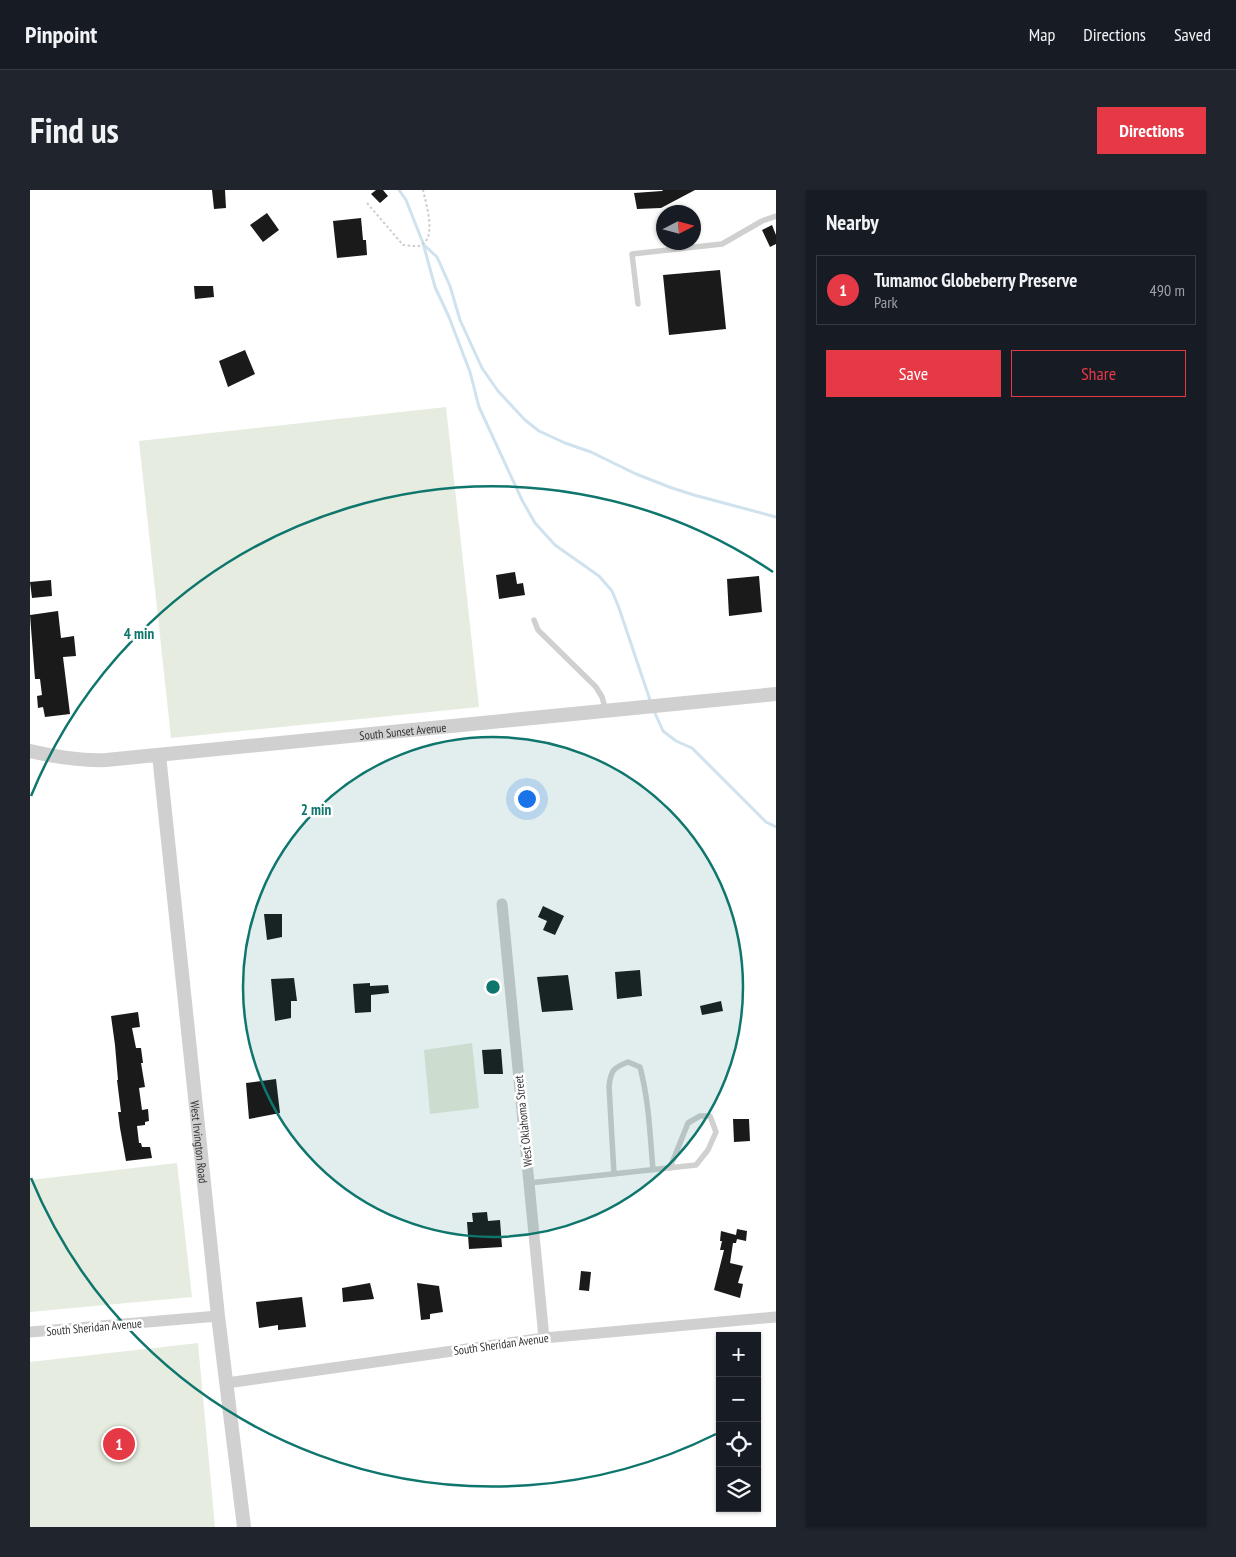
<!DOCTYPE html>
<meta charset="utf-8">
<style>
:root{--surface:#171b24;--page:#20242c;--text:#f1f3f6;--muted:#9ea1a6;--line:#363941;--accent:#e63946}
body{margin:0;font-family:"PT Sans Narrow",sans-serif;background:var(--page);color:var(--text)}
.controls{position:absolute;right:15px;bottom:15px;display:grid;overflow:hidden;border-radius:0px;box-shadow:0 1px 4px #0004}
.controls button{width:45px;height:45px;display:grid;place-items:center;padding:0;border:0;border-bottom:1px solid var(--line);background:var(--surface);color:var(--text);font:25px sans-serif}
.compass{position:absolute;left:626px;top:15px;width:45px;height:45px;border-radius:50%;background:var(--surface);box-shadow:0 1px 4px #0004;rotate:84deg}
.you{position:absolute;left:496px;top:608px;width:18px;height:18px;margin:-12px;border:4px solid #fff;border-radius:50%;background:#1a73e8;box-shadow:0 0 0 8px #1a73e833}
.badge{display:grid;place-items:center;width:32px;height:32px;border-radius:50%;background:var(--accent);color:#fff;font-size:16px;font-weight:700}
.pin{position:absolute;translate:-50% -50%;border:2px solid #fff;box-shadow:0 1px 5px #0006}
.list{margin:0;padding:0;list-style:none}
h2{display:flex;justify-content:space-between;align-items:center;height:65px;margin:0;padding:0 20px;font-size:21px}
h2 small{font-size:16px;font-weight:400;color:var(--muted)}
.list li{display:grid;grid-template-columns:32px 1fr auto;gap:15px;align-items:center;box-sizing:border-box;height:70px;margin:0 10px 10px;padding:0 10px;border:1px solid var(--line);border-radius:0px}
.list b{display:block;font-size:19px;white-space:nowrap}
.list p{margin:0;font-size:16px;white-space:nowrap;color:var(--muted)}
.list em{font-size:16px;font-style:normal;color:var(--muted)}
.actions{display:flex;gap:10px;padding:15px 20px}
.actions a{flex:1;padding:11px 0;border:1px solid var(--accent);border-radius:0px;text-align:center;font-size:18px;color:var(--accent)}
.actions .main{background:var(--accent);color:#fff}
.icon{flex:none;width:28px;height:28px;fill:none;stroke:currentColor;stroke-width:2;stroke-linecap:round;stroke-linejoin:round}
.map{position:relative;flex:none;width:746px;height:1337px;overflow:hidden;border-radius:0px}
header{display:flex;align-items:center;gap:30px;box-sizing:border-box;height:70px;padding:0 25px;background:var(--surface);border-bottom:1px solid var(--line)}
header strong{font-size:24px}
nav{display:flex;gap:28px;margin-inline-start:auto;font-size:18px}
.intro{display:flex;align-items:center;justify-content:space-between;box-sizing:border-box;height:120px;padding:0 30px}
h1{margin:0;font-size:35px}
.button{padding:12px 22px;border-radius:0px;background:var(--accent);color:#fff;font-size:18px;font-weight:700}
main{display:flex;gap:30px;padding:0 30px}
aside{flex:1;background:var(--surface);border-radius:0px;box-shadow:0 1px 4px #0004}
.map>svg:first-child{display:block}
.green{fill:#e6ecdf}
.lines{fill:none;stroke-linecap:round;stroke-linejoin:round}
.stream{stroke:#cfe2ee;stroke-width:3}
.building{fill:#1a1a1a}
.path{stroke:#cdcdcd;stroke-width:2;stroke-dasharray:2.5 2.5;stroke-linecap:butt}
.service{stroke:#d0d0d0;stroke-width:5.5}
.minor{stroke:#d0d0d0;stroke-width:11}
.tertiary{stroke:#d0d0d0;stroke-width:14}
.ring{fill:none;stroke:#0f766e;stroke-width:2.5}
.labels{text-anchor:middle;dominant-baseline:central;stroke-width:5;stroke-linejoin:round;paint-order:stroke}
.street-label{font-size:12px;fill:#333;stroke:#fff}
.centre{fill:#0f766e;stroke:#fff;stroke-width:2.5}
.ring-label{font-size:15px;text-anchor:middle;font-weight:bold;fill:#0f766e;stroke:#fff;stroke-width:5;stroke-linejoin:round;paint-order:stroke}
</style>
<header>
<strong>Pinpoint</strong>
<nav><a>Map</a><a>Directions</a><a>Saved</a></nav>
</header>
<div class="intro"><h1>Find us</h1><a class="button">Directions</a></div>
<main>
<div class="map">
<svg width="746" height="1337" viewBox="0 0 746 1337">
<rect width="100%" height="100%" fill="#fff"/>
<path class="green" d="M416,217l33,300 -308,31 -32,-297z
M442,853l7,65 -49,6 -6,-64z
M147,973l15,134 -162,15v-132z
M168,1153l17,184h-185v-165z"/>
<g class="lines">
<path class="stream" d="M369,0l7,10 17,43 12,44 14,30 21,55 9,35 43,93 13,23 20,22 44,31 13,15 7,17 32,95
M393,54l14,13 13,29 10,34 22,48 16,23 27,29 14,11 26,12 26,9 45,22 36,14 22,7 82,22
M624,521l9,20 13,10 16,7 74,74 10,5"/>
</g>
<path class="building" d="M182,0h13l1,18 -12,1z
M346,0h7l5,6 -8,7 -9,-9z
M633,0h32l-34,18 -24,1 -3,-16 28,-2z
M237,23l12,17 -16,12 -13,-17z
M331,28l2,22h3l1,15 -30,3 -4,-37z
M742,35l4,10v9l-6,3 -8,-17z
M690,80l6,59 -57,6 -6,-60z
M164,96h19l1,11 -19,2z
M215,160l10,24 -27,13 -9,-26z
M485,382l2,12 6,-1 2,12 -26,4 -3,-24z
M729,386l3,36 -33,4 -2,-37z
M21,390l1,16 -20,2 -2,-16z
M28,421l3,27 13,-2 2,20 -13,1 7,57 -25,3 -2,-10 -5,1 -1,-12 5,-1 -2,-16h-5l-5,-64z
M513,716l21,10 -9,19 -12,-5 4,-9 -9,-4z
M234,724h18v23l-15,3z
M610,780l2,26 -25,3 -2,-27z
M538,785l5,35 -31,2 -5,-35z
M264,788l3,23h-6v17l-16,3 -4,-42z
M340,793v3l18,-1 1,8 -18,2v17l-16,1 -2,-29z
M691,811l2,10 -21,4 -2,-9z
M108,822l2,15 -8,1 4,20h5l2,15h-2l4,24 -6,1 3,22 6,-1 1,12 -4,1v3l-8,1 2,17h2l1,4h8l2,11 -26,3 -6,-33 -2,-16h3l-4,-32h1l-3,-35 -4,-29z
M471,859l2,25h-19l-2,-24z
M246,889l4,34 -31,6 -3,-36z
M703,929h16l1,22 -16,1z
M457,1022l1,9 12,-1 2,27 -33,2 -2,-27h6l-1,-9z
M707,1039l10,2 -1,10 -9,-2 -1,4h-3l-3,20 13,3 -5,17 5,1 -3,14 -26,-8 10,-40h-4l2,-9h-2l1,-10 15,4z
M551,1081l10,1 -2,19 -10,-1z
M340,1093l4,16 -31,3 -1,-14z
M387,1093l22,3 4,26 -13,2v5l-9,1z
M272,1107l4,30 -28,3v-5l-19,3 -3,-26z"/>
<g class="lines">
<path class="path" d="M337,13l36,42c4,0 11,2 16,1 19,-6 7,-42 4,-56"/>
<path class="service" d="M608,114l-6,-50 90,-10 40,-23 14,-5
M504,430l4,10 58,57 6,10 4,14
M584,984l-5,-88c2,-16 4,-18 19,-24l12,5c9,34 10,68 13,103
M499,993l167,-18 12,-15 8,-18 -6,-16h-10l-12,7 -18,45"/>
<path class="minor" d="M472,714l42,434
M0,1142l188,-16
M197,1193l317,-45 232,-21"/>
<g class="tertiary">
<path id="s1" d="M0,561c26,6 50,10 76,9l670,-66"/>
<path id="s2" d="M129,565l59,561 26,211"/>
</g>
</g>
<circle cx="463" cy="797" r="250" fill="#0f766e" fill-opacity=".12"/>
<g class="ring">
<circle cx="463" cy="797" r="250"/>
<path d="M686 1244A500 500 0 0 1 1 988M1 606A500 500 0 0 1 743 382"/>
</g>
<g class="labels">
<g class="street-label">
<text stroke="none"><textPath href="#s1" startOffset="375">South Sunset Avenue</textPath></text>
<text transform="translate(493 931) rotate(-96)">West Oklahoma Street</text>
<text stroke="none"><textPath href="#s2" startOffset="389">West Irvington Road</textPath></text>
<text transform="translate(64 1137) rotate(-5)">South Sheridan Avenue</text>
<text transform="translate(471 1154) rotate(-8)">South Sheridan Avenue</text>
</g>
</g>
<circle cx="463" cy="797" r="8" class="centre"/>
<g class="ring-label">
<text x="109" y="449">4 min</text>
<text x="286" y="625">2 min</text>
</g>
</svg>
<div class="controls">
<button>+</button>
<button>−</button>
<button><svg class="icon" aria-label="locate" viewBox="0 0 24 24"><circle cx="12" cy="12" r="6"/><path d="M12 2v4M12 18v4M2 12h4M18 12h4"/></svg></button>
<button><svg class="icon" aria-label="layers" viewBox="0 0 24 24"><path d="M12 4l9 5-9 5-9-5zM3 14l9 5 9-5"/></svg></button>
</div>
<svg class="compass" viewBox="-18 -18 36 36"><path d="M0-13l5 13h-10z" fill="#e53935"/><path d="M0 13l5-13h-10z" fill="#9ea1a6"/></svg>
<div class="you"></div>
<div class="pin badge" style="left:89px;top:1254px">1</div>
</div>
<aside>
<h2>Nearby<small></small></h2>
<ul class="list">
<li><span class="badge">1</span><div><b>Tumamoc Globeberry Preserve</b><p>Park</p></div><em>490 m</em></li>
</ul>
<div class="actions"><a class="main">Save</a><a>Share</a></div>
</aside>
</main>
